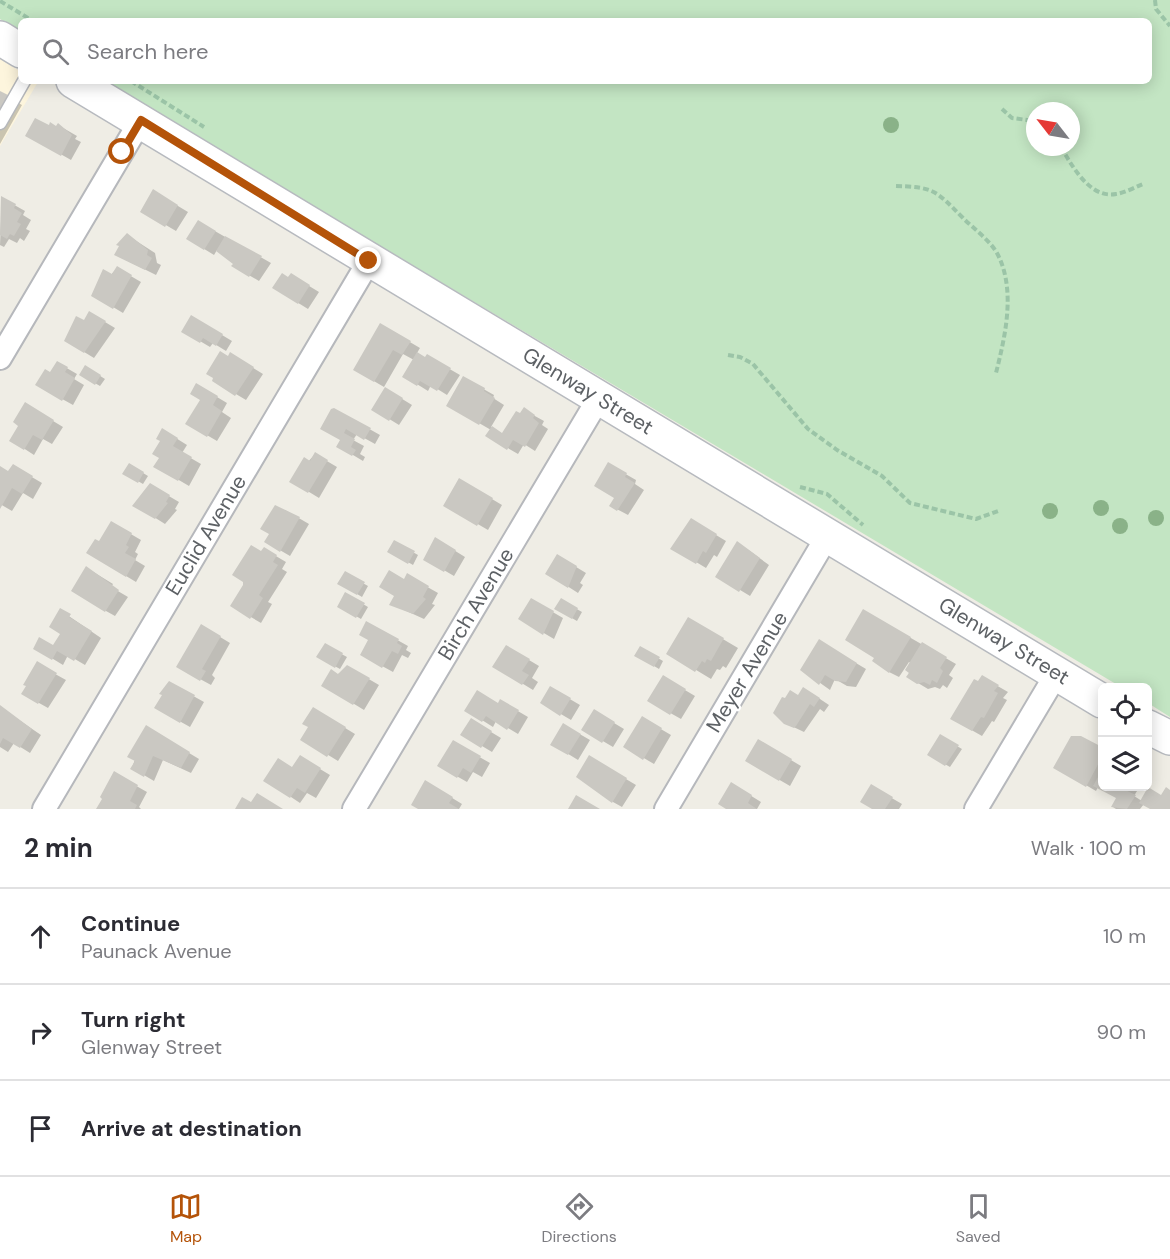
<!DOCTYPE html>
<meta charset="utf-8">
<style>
:root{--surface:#fff;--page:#f2f2f3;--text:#2b2b33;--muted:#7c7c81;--line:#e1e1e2;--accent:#b45309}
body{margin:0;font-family:"DM Sans",sans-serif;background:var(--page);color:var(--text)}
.controls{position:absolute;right:18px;bottom:18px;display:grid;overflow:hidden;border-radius:9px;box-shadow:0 3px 15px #0003}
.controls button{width:54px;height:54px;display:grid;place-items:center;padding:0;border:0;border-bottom:2px solid var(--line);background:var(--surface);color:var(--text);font:30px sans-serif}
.compass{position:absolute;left:1026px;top:102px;width:54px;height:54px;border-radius:50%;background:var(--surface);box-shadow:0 3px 15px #0003;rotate:301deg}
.stop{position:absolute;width:18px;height:18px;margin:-14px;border:4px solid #b45309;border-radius:50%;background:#fff}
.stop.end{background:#b45309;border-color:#fff;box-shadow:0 2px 6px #0008}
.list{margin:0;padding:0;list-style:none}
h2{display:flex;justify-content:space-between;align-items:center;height:78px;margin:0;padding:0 24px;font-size:26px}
h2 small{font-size:20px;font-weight:400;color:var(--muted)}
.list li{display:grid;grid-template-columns:39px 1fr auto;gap:18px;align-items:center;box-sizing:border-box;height:96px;padding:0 24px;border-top:2px solid var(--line)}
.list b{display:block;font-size:22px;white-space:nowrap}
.list p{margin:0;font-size:20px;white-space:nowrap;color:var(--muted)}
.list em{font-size:20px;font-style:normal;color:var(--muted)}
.icon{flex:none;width:33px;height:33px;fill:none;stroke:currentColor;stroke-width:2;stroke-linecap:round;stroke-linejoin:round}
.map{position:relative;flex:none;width:1170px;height:809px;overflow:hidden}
.search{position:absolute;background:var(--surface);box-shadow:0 3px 15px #0003;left:18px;right:18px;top:18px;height:66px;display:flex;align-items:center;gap:15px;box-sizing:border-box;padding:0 21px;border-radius:9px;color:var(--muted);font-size:22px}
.sheet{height:366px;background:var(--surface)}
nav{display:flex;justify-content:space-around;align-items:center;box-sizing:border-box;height:84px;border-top:2px solid var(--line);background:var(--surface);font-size:16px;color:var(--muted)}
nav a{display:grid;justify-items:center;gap:3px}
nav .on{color:var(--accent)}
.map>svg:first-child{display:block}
.commercial{fill:#fdf5dd}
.green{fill:#c3e5c3;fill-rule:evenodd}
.shadow{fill:#0003}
.building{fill:#cac8c2}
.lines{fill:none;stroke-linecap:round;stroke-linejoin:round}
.lane-casing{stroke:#b6b8bc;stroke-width:15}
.street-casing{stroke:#b6b8bc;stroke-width:26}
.secondary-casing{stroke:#b7babf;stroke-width:36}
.path{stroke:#9bc4a7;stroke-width:4;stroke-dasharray:6 3;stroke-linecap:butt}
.lane{stroke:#fff;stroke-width:12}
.street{stroke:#fff;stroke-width:22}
.secondary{stroke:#fff;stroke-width:33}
.tree{fill:#8ab288}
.route{stroke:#b45309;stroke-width:8}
.labels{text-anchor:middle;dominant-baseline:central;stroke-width:4.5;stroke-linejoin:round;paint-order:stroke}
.street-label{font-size:21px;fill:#5d6165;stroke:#fff}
</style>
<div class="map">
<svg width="1170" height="809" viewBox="0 0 1170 809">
<rect width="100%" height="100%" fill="#efede5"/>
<path class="commercial" d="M0,59l21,13v9l17,1 -38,64z"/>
<path class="green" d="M0,0h1170v717l-22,-14v-15l-27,-1 -1018,-606h1046v-60h-1128v11l-21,-13zM1035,111h36v36h-36z"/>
<path class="shadow" d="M0,93l22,12 -22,39z
M58,125l19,11 -2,3 6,3 -10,18 -44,-25 30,-7z
M153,191l35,21 -12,19 -34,-20z
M2,198l23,13 -2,4 8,5 -5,9 4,2 -6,10 -4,-3 -3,5 -8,-4 -5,8 -4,-2z
M199,222l72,41 -12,18 -26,-15 1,-2 -17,-14 -3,5 -26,-16z
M127,235l28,18 2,10 4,2 -5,10 -30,-15z
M117,268l24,14 -18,31 -30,-18z
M291,275l28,17 -11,17 -34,-21z
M90,313l25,15 -21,30 -28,-17 11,-23 8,4z
M192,317l40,24 -6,10 -13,-8 -3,4 -27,-16z
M381,325l39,23 -3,5 9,6 1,-3 33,19 -13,20 -16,-10 -3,6 -24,-15 10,-16 -11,-6 -19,33 -29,-17z
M231,354l32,20 -17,26 -32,-19z
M58,363l19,11 -3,5 10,6 -11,20 -36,-20 14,-11z
M86,367l19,12 -5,7 -19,-11z
M464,378l30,17 -1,3 11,7 -13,22 12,7 21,-24 20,11 -2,4 6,4 -13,22 -11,-7 -6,10 -31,-18 4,-6 -43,-25z
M197,385l30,18 -5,9 9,6 -14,23 -29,-17 14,-24z
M386,389l26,16 -13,20 -26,-16z
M25,404l38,23 -11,17 -9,-5 -9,16 -23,-15 9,-15z
M334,409l46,26 -5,9 -18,-10 -4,6 11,6 -4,8 5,3 -2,4 -25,-15 4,-6z
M163,430l24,15 -5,8 19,11 -12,22 -34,-20 6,-8z
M315,454l22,13 -18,31 -28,-17z
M608,464l28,16 -1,4 9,6 -16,25 -17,-9 5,-9z
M130,465l18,11 -5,8 -19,-11z
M13,466l29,17 -9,16 -10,-6 -11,18 -12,-7v-36l9,5z
M460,480l42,25 -14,25 -43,-25z
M150,485l29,17 -4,7 2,1 -12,14 -30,-19z
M285,510l24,14 -19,32 -24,-14z
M691,520l35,21 -9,16 -3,-2 -8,13 -33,-20z
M112,523l29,17 -6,12 3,2 -3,6 10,6 -9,16 -48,-29 11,-10z
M436,539l29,18 -11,19 -29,-17z
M395,542l23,13 -5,10 -24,-14z
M264,549l22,13 -4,7 5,3 -19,30 4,2 -11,19 -29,-17z
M747,549l22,16 -19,31 -33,-20z
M558,556l28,17 -6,10 3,2 -5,8 -31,-20z
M87,568l26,16 -2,3 17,10 -13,19 -9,-5z
M345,573l23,13 -6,11 -23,-14z
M408,576l30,17 -6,11 3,1 -11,14 -33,-15z
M346,594l22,13 -7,12 -22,-13z
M532,600l31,18 -9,21 -34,-20z
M561,600l21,12 -5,9 -21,-12z
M60,610l41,28 -16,27 -17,-10 -5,10 -28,-17 18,-1 9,-14z
M864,611l92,53 -7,11 4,3 -6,10 -4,-3 -3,4 -5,-2 -7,2 -20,-12 3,-14 -2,-1 -10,15 -10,-5 -13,-15z
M689,619l49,29 -12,20 -3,-2 -3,4 -3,-1 -6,10 -43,-26z
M367,623l41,23 -2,4 5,3 -3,5 -6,-3 -9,17 -31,-17 8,-15z
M202,626l28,17 -18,32 3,3 -4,7 -33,-18z
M819,641l47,28 -10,18 -9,-1 -12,-7 -5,11 -28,-20z
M325,645l22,12 -7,12 -22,-12z
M507,647l32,19 -7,12 6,4 -5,8 -38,-23z
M641,648l22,13 -4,8 -23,-14z
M37,664l29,16 -18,28 -25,-14z
M348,667l31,18 -15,25 -41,-25z
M663,677l32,19 -14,23 -32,-18z
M982,677l26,15 -5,6 4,2 -13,22 -2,-1 -10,15 -30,-17z
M170,683l34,19 -14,25 -34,-19z
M551,688l29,17 -9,15 -29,-17z
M814,695l15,10 -5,7 -4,-3 -16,23 -19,-9 13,-26z
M501,701l27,16 -10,17 -22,-13 -3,6 -27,-17 33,-5z
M0,707l41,28 -11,18 -16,-10 -6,9 -8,-5z
M314,709l41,25 -17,27 -36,-22 8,-12z
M594,711l30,18 -11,18 -29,-17z
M642,718l29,17 -17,29 -29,-17z
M471,720l30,18 -9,14 -30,-18z
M564,725l26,15 -12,20 -26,-16z
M146,727l53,32 -8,14 -28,-13 -9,21 -22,-13z
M940,736l22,13 -12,18 -21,-12z
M1072,738l30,9v39h38l-6,10 8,5 19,-4 9,-6v18h-17l-9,-5 -4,5h-24l-3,-2 5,-9 -20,-11 -2,4 -41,-24z
M759,741l42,25 -11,20 -43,-25z
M453,742l37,21 -8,14 -9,-5 -6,10 -28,-16z
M300,757l30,18 -14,23 -9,-5 -7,10 -9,-6 2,-29z
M589,757l47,28 -14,22 -9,-5z
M115,774l32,18 -8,15 2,2h-43z
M426,782l36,22 -3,5h-38z
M732,784l29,18 -4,7h-28z
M871,786l31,18 -3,5h-24z"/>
<path class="building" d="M0,91l8,4 -8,14z
M35,118l14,7 1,-3 6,4 2,-3 14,12 -11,21 -36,-20z
M153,189l25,16 -13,22 -25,-15z
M1,196l15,8 -2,4 8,5 -5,9 4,2 -7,12 -4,-2 -3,5 -7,-4z
M198,220l18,11 -12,19 -18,-11z
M127,233l21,17 -1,5 5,3 -7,12 -31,-15 5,-9 -3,-1z
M225,236l37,20 -13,21 -18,-11 2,-2 -17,-13z
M117,266l15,9 -19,34 -22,-13 12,-27 9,5z
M282,273l6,4 3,-4 19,12 -12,19 -26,-16z
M89,311l17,10 -22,32 -20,-12 12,-25 8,4z
M191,315l32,19 -7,12 -13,-8 -3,5 -19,-11z
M380,323l31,18 -9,14 -9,-5 -19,32 -21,-12z
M220,351l8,5 2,-4 24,15 -19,29 -23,-15 1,-3 -7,-4z
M417,352l8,5 2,-3 24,14 -14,23 -17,-10 -3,5 -15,-9z
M57,361l11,6 -3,5 10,6 -13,23 -27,-16 10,-16 5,3z
M85,365l16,10 -6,10 -16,-10z
M463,376l22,12 -1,3 11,7 -16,27 -33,-19z
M196,383l22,13 -5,9 9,6 -15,26 -22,-13 15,-24 -10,-6z
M385,387l18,11 -14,23 -18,-11z
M25,402l29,18 -12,20 -9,-5 -9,15 -15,-9 9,-15 -5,-4z
M524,407l11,8 -2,3 6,5 -14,24 -12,-7 -6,10 -22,-14 7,-10 10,7 14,-22 4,2z
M334,408l37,20 -7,12 -18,-11 -2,4 11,6 -4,8 5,3 -4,6 -16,-9 4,-7 -20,-11 11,-20z
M162,428l16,10 -5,8 19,11 -14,24 -25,-14 6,-9 -7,-4 8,-13 -4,-2z
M315,452l13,8 -20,33 -19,-11 15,-25 6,4z
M608,462l19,11 -2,4 10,6 -18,28 -8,-5 5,-8 -20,-12z
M129,463l15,9 -6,11 -16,-9z
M13,464l20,12 -11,18 -10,-6 -12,21v-43l8,5z
M459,478l34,20 -16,28 -34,-20z
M150,483l20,12 -4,7 2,1 -13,16 -23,-13z
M275,505l25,12 -20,35 -16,-10 5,-8 -9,-5z
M691,518l26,16 -11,19 -3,-2 -7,13 -26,-15z
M111,521l21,12 -6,12 3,2 -4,6 11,6 -10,18 -40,-24 9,-14 4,2z
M435,537l21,13 -12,22 -21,-12z
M394,540l21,11 -7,13 -21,-12z
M737,541l23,17 -21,34 -24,-15z
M251,545l10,6 3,-4 13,8 -4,7 5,3 -19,30 4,3 -13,21 -20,-13 13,-21v-3l-11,-7z
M557,554l20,12 -9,22 -23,-14z
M86,566l33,24 -14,22 -34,-21z
M389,570l15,9 3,-6 22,13 -6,11 3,2 -13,15 -24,-9 5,-9 -15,-9z
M345,571l20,11 -8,13 -20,-11z
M345,592l20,11 -9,15 -19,-11z
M531,598l23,13 -11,24 -25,-16z
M561,598l17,10 -6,11 -18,-10z
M60,608l11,6 -2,3 23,14 -18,30 -17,-10 -5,9 -19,-11 6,-12 14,8 7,-11 -11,-7z
M863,609l48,28 -22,36 -17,-12 2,-3 -29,-18z
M688,617l36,21 -13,23 -4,-2 -2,4 -3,-2 -7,11 -29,-18z
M366,621l33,18 -2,4 5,3 -4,8 -6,-3 -10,17 -22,-13 8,-15 -9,-5z
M201,624l20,12 -19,33 4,2 -6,10 -24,-14z
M819,639l38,24 -11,19 -11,-1 -10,-6 -6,10 -19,-15z
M922,642l25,15 -7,11 3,3 -6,12 -5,-3 -2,5 -6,-3 -7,2 -11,-7 3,-4 -4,-3z
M325,643l18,10 -8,15 -19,-11z
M506,645l24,14 -8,12 7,4 -7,10 -30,-18z
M640,646l20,11 -6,10 -20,-11z
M37,661l20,12 -19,31 -17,-10 5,-8 -3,-1z
M347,665l23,13 -17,27 -32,-19 10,-17 7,5z
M663,675l23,14 -16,26 -23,-14z
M982,675l17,10 -5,6 4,2 -14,25 -3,-1 -9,14 -22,-12 24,-40 4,2z
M169,681l26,14 -15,28 -26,-15 8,-13 -3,-1z
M550,686l21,12 -11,18 -20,-13z
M803,687l17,11 -6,9 -4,-3 -14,22 -2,2 -10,-4 -11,-11 9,-16 3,1 5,-8 8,5z
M477,690l21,13 2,-4 19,11 -12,20 -21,-14 -4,6 -18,-11z
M0,705l32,24 -12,19 -17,-10 -3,6z
M313,707l33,20 -19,30 -27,-17 8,-13 -6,-3z
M594,709l21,13 -13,21 -21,-13z
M642,716l20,12 -19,32 -20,-13z
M471,718l21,13 -11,17 -21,-13z
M563,723l18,11 -13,21 -18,-10z
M146,725l44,27 -9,16 -28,-12 -9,21 -14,-8 5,-8 -8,-4z
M940,734l19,11 -14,21 -18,-11z
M1071,736h10l21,11v10l-16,30 -33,-19z
M758,739l34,20 -13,22 -34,-20z
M453,740l28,16 -10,17 -8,-5 -6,10 -20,-12z
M300,755l21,13 -16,25 -8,-5 -7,10 -27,-17 15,-23 14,9z
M589,755l38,23 -15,25 -36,-26z
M1102,770v16h25l-2,4 11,5 -9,14 -16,-2 5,-9 -23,-12z
M114,771l24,14 -8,16 7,4 -2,4h-39l6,-10 -2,-2z
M425,780l28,17 -4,6 10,6h-41l-7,-4z
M731,782l21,13 -4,8 9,6h-31l-8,-5z
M871,784l22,13 -8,12h-13l-12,-7z
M1148,787l13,8 5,-8 4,3v19h-20l-11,-6z
M257,793l26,16h-48l7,-12 9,5z
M576,795l24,14h-32z"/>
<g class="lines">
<g class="lane-casing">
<path id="lane" d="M0,123l24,-42"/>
</g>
<g class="street-casing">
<path id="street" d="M0,358l141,-238
M44,809l325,-548
M354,809l245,-411
M666,809l162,-274
M976,809l81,-136"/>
</g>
<g class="secondary-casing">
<path id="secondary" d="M0,38l21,13
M73,81l1029,620
M1148,727l22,11"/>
</g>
<path class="path" d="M1155,0l1,9 14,17
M0,1l33,20
M131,81l73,46
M1002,109l10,9 23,3
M1061,147c11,19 29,52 55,47 9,-1 19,-7 27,-10
M896,186c39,1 40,5 67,32 11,11 28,23 35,37 18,36 7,82 -2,118
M728,355l12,2 13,7 55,65 29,21 45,26 28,27 66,16 22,-8
M800,487l27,7 36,31"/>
<use href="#lane" class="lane"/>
<use href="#street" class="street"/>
<use href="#secondary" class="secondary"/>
</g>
<g class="tree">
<circle cx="891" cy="125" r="8"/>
<circle cx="1101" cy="508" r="8"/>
<circle cx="1050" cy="511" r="8"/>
<circle cx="1156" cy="518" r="8"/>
<circle cx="1120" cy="526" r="8"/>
</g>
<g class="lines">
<path class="route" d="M122,152l19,-32 228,141"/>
</g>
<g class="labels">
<g class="street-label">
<text transform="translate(588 391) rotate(31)">Glenway Street</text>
<text transform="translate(206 535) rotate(-59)">Euclid Avenue</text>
<text transform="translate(476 604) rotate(-59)">Birch Avenue</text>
<text transform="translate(1004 641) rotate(31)">Glenway Street</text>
<text transform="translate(747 672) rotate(-59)">Meyer Avenue</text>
</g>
</g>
</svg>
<div class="controls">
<button><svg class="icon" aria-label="locate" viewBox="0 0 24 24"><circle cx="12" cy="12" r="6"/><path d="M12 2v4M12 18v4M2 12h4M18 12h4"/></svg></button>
<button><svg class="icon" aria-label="layers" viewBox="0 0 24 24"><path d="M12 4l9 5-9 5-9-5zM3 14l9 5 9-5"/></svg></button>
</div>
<svg class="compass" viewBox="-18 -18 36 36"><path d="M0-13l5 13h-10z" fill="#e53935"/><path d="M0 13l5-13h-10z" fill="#7c7c81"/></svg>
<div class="stop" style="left:122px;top:152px"></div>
<div class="stop end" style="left:369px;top:261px"></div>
<div class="search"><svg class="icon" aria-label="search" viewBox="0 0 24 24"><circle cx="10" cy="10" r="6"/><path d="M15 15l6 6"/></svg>Search here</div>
</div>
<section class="sheet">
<h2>2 min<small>Walk · 100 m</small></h2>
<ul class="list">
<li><svg class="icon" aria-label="ahead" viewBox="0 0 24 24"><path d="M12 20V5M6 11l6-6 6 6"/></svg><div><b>Continue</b><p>Paunack Avenue</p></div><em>10 m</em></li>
<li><svg class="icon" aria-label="right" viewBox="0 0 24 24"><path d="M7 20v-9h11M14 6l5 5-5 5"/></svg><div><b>Turn right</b><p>Glenway Street</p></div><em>90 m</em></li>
<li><svg class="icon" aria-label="arrive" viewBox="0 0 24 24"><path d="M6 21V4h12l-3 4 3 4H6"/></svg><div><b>Arrive at destination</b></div></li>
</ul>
</section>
<nav>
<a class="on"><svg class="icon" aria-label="map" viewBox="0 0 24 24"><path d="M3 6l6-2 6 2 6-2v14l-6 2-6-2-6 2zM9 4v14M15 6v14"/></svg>Map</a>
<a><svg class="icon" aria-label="directions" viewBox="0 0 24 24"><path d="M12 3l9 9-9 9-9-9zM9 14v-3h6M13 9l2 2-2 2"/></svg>Directions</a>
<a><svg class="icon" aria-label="saved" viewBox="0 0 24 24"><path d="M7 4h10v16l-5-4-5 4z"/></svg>Saved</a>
</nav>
